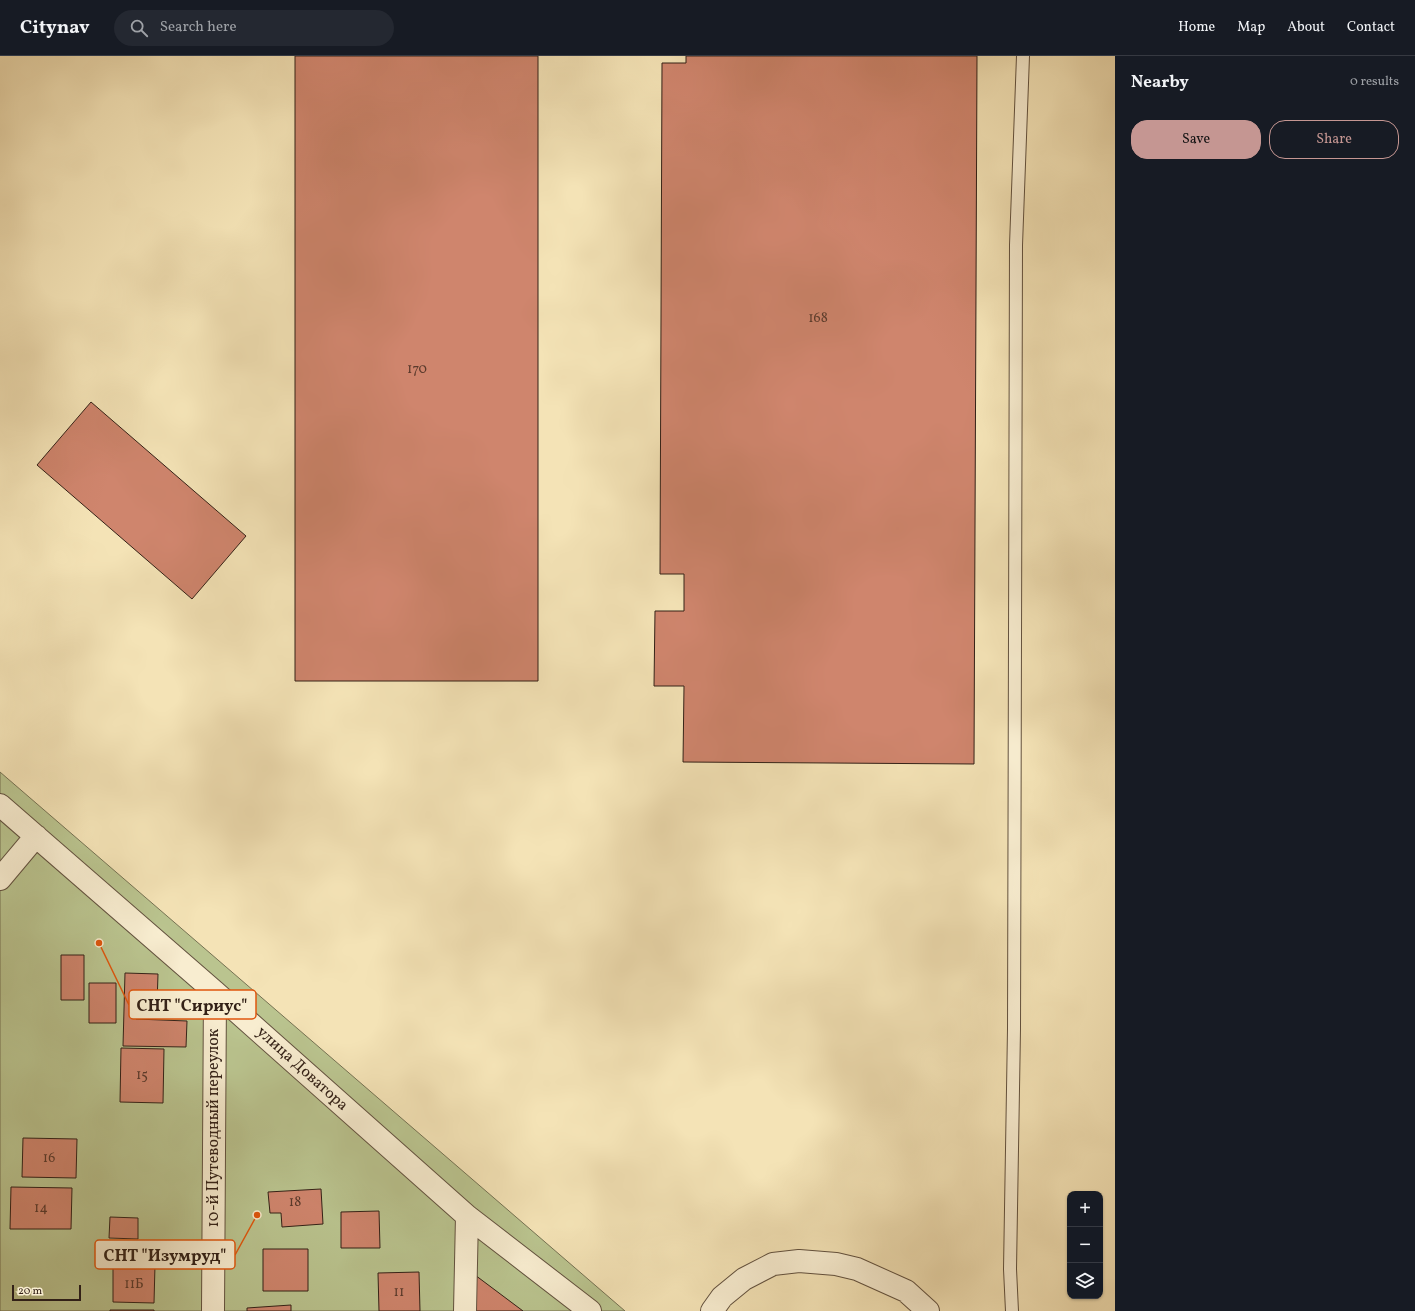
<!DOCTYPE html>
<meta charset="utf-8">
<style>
:root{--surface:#171b24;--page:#242831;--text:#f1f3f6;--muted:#9ea1a6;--line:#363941;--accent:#c59692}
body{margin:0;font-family:Vollkorn,serif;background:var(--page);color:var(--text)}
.controls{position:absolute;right:12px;bottom:12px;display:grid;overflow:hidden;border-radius:8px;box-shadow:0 1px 3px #0004}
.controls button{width:36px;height:36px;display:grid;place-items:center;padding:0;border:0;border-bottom:1px solid var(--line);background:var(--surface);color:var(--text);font:20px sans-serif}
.scale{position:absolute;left:12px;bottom:10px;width:69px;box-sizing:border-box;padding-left:4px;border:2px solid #332117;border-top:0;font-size:11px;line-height:14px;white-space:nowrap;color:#332117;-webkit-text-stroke:3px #f8edd0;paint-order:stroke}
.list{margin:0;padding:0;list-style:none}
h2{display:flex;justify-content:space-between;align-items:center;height:52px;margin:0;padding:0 16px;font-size:17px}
h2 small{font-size:13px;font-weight:400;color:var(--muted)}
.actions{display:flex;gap:8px;padding:12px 16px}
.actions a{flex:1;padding:9px 0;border:1px solid var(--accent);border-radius:16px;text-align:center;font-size:14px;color:var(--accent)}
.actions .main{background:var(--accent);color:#111}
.icon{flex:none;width:22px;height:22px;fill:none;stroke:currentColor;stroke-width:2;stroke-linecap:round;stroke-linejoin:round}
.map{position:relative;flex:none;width:1115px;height:1255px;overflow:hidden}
header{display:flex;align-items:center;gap:24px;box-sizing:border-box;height:56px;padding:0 20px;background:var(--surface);border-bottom:1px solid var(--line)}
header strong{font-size:19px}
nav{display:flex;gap:22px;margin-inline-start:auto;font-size:14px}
.search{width:280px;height:36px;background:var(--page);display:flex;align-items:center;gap:10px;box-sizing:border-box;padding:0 14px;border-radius:22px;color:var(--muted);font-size:15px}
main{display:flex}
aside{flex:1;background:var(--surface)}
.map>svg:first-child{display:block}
.green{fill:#bac48f;stroke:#767253}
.building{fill:#cf856d;stroke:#332117}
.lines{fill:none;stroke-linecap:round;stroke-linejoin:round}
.service-casing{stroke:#63523f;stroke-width:14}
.minor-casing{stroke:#63523f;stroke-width:24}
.service{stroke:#f8edd0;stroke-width:12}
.minor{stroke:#f8edd0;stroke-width:22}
.labels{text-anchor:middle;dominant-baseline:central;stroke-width:3.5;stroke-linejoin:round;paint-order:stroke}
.number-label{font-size:14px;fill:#5a3a2c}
.street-label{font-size:16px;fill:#332117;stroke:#f8edd0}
.leader{fill:none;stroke:#df560d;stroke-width:1.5}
.callout-dot{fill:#df560d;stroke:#f8edd0;stroke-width:1.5}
.callout{fill:#f8edd0;stroke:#df560d;stroke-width:1.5}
.callout-label{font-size:17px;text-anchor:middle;font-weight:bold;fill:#332117}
</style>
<header>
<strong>Citynav</strong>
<div class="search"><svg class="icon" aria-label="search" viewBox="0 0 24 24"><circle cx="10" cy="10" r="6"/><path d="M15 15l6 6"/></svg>Search here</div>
<nav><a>Home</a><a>Map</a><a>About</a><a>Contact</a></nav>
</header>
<main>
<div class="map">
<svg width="1115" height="1255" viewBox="0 0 1115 1255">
<rect width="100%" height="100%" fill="#f4e3b6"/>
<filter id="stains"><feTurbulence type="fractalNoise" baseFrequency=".005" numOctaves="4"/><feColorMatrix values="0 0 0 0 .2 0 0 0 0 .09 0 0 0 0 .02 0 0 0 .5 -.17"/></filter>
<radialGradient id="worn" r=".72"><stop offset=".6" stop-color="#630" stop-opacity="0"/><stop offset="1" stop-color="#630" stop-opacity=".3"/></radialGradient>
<path class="green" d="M0,716l625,539h-625z"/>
<path class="building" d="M295,0h243v625h-243z
M686,0h291l-3,708 -291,-2 1,-76h-30l1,-75h29v-37h-24l2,-511h24z
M91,346l155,134 -54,63 -155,-134z
M61,899h23v45h-23z
M125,917l33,1 -1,31h-21v14l51,2 -1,26 -63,-1z
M89,927h27v40h-27z
M121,992l43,1 -1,54 -43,-1z
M23,1082l54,1 -1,39 -54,-1z
M11,1131l61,1 -1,41h-61z
M321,1133l2,35 -41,3 -1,-14h-11l-2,-21z
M379,1155l1,37h-39v-36z
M110,1161l28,1v21l-29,-1z
M263,1193h45v42h-45z
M113,1208l42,1 -1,38 -41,-1z
M419,1216l1,39h-41l-1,-38z
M471,1216l52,39h-52z
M291,1249v6h-44v-3z
M110,1254h44v1h-44z"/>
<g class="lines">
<g class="service-casing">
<path id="service" d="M1012,1255l-2,-42 4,-240 2,-784 7,-189"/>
</g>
<g class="minor-casing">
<path id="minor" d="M0,749l215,187 252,224 123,95
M0,823l36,-43
M213,1255l2,-319
M465,1255l2,-95
M712,1255l10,-14 22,-18 29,-15 26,-3 37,3 21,5 49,22 22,20"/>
</g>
<use href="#service" class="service"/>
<use href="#minor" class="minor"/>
</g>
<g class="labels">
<g class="number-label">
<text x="818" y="262">168</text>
<text x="417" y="313">170</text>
<text x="142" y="1019">15</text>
<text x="49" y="1102">16</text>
<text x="295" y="1146">18</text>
<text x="41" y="1152">14</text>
<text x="134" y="1228">11Б</text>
<text x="399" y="1236">11</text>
</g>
<g class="street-label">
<text transform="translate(302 1013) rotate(42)">улица Доватора</text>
<text transform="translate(214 1072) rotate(-90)">10-й Путеводный переулок</text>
</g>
</g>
<path class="leader" d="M99 887L129 949M257 1159L235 1199"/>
<g class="callout-dot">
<circle cx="99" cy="887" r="4"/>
<circle cx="257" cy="1159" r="4"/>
</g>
<g class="callout">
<rect x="129" y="934" width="127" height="29" rx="4"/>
<rect x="95" y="1184" width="140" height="29" rx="4"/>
</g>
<g class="callout-label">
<text x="192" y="955">СНТ "Сириус"</text>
<text x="165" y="1205">СНТ "Изумруд"</text>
</g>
<rect width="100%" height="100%" filter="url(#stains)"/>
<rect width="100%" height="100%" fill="url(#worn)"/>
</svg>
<div class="controls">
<button>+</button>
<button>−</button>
<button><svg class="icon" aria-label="layers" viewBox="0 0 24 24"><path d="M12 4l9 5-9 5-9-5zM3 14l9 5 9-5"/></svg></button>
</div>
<div class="scale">20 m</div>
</div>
<aside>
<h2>Nearby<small>0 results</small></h2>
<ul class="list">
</ul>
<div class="actions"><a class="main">Save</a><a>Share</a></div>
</aside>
</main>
